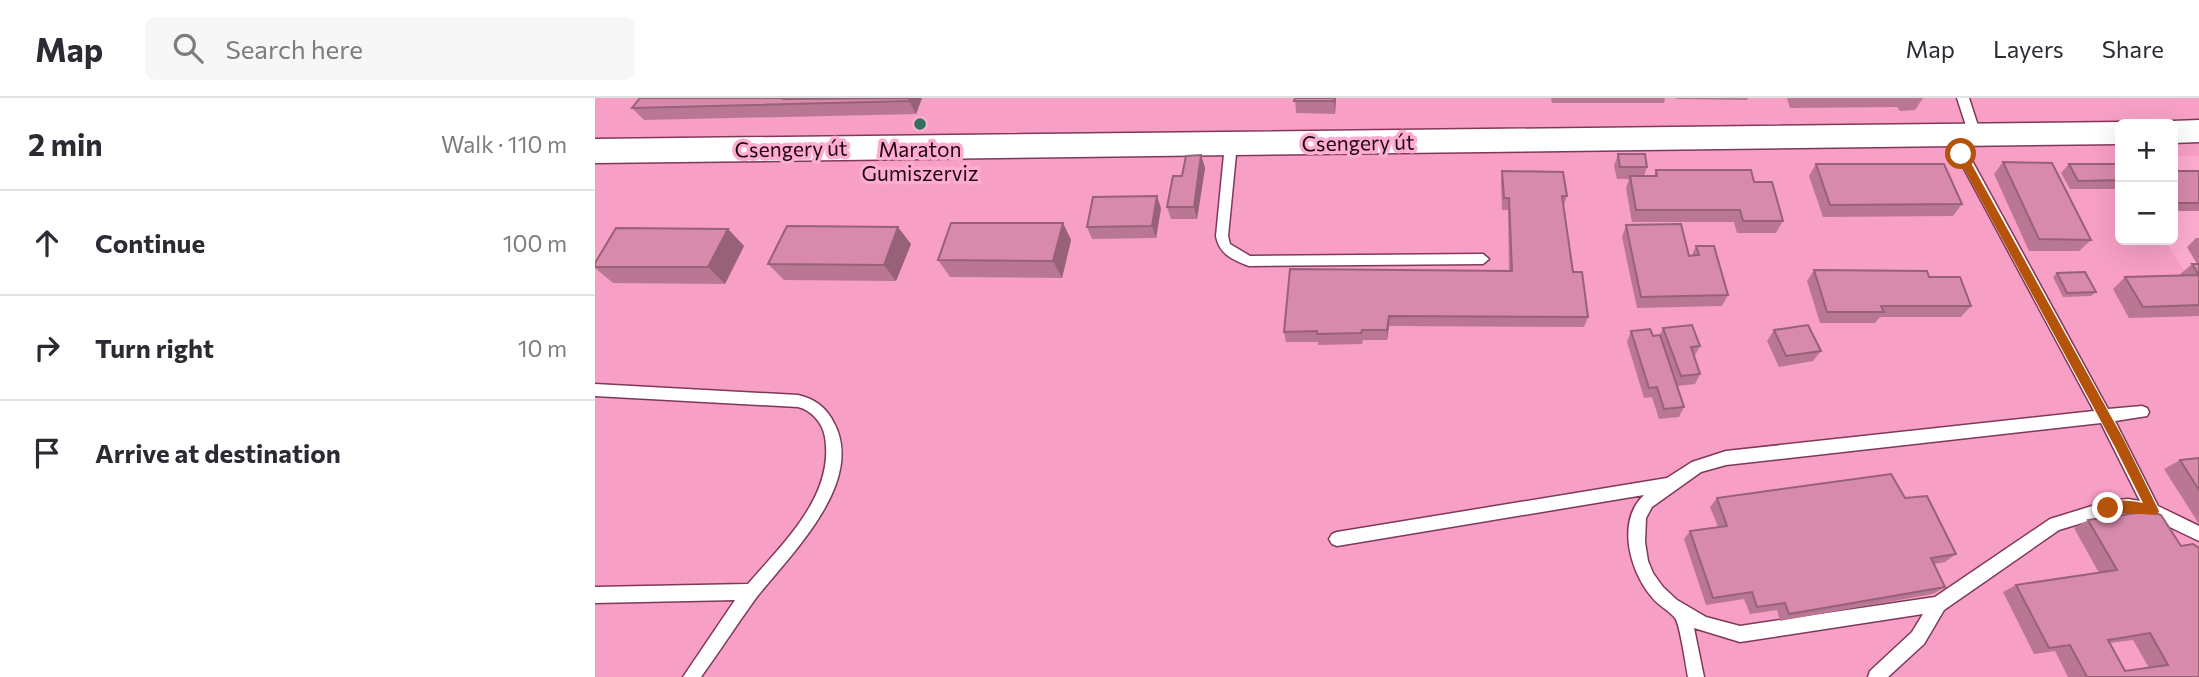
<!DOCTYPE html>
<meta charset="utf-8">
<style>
:root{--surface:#fff;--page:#f7f7f7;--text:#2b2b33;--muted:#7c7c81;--line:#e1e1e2}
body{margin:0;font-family:Commissioner,sans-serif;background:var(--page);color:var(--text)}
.controls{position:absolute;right:21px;top:21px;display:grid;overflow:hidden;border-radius:10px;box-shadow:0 7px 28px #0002}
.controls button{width:63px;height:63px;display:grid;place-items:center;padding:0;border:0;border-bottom:2px solid var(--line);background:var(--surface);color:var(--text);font:35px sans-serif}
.stop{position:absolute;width:21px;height:21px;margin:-16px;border:5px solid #b45309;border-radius:50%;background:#fff}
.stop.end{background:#b45309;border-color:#fff;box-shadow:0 2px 7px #0008}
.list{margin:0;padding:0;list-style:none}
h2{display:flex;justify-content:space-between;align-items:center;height:91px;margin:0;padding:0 28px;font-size:30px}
h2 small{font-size:23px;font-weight:400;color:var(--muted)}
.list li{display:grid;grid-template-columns:46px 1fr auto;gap:21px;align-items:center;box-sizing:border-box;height:105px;padding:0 28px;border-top:2px solid var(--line)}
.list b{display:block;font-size:26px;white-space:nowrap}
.list em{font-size:23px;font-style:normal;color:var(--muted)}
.icon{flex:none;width:38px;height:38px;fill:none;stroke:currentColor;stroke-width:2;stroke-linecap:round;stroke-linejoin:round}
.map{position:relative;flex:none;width:1604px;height:579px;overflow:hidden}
header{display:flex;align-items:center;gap:42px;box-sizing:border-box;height:98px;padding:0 35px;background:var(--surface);border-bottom:2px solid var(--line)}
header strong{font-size:33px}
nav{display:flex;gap:38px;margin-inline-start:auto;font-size:24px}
.search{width:490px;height:63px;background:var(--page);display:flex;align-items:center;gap:18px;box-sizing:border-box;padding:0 24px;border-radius:10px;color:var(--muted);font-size:26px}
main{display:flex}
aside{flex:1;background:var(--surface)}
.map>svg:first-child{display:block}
.built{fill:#f79fc5}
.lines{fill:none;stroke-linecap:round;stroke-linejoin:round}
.lane-casing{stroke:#7e395a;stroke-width:3}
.secondary-casing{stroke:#7e395a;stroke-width:3}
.lane{fill:#fff;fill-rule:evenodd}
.secondary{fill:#fff;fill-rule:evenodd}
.wall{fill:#ba7794;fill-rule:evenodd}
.shaded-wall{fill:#976178}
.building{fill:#d88aac;stroke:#976178;stroke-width:2;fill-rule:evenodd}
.route{fill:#b45309}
.poi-dot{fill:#31715f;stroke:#feadd0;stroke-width:2.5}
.labels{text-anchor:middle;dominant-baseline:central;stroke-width:7;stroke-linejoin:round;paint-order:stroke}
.street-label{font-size:21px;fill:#1f0411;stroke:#feadd0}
.poi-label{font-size:21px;fill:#1f0411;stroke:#feadd0}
</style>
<header>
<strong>Map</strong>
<div class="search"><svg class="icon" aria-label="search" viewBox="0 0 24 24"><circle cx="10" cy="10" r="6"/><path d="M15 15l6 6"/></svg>Search here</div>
<nav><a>Map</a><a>Layers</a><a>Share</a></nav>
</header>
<main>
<aside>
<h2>2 min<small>Walk · 110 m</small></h2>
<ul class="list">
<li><svg class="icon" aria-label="ahead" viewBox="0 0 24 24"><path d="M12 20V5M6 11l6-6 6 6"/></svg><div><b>Continue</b></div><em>100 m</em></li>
<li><svg class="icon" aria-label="right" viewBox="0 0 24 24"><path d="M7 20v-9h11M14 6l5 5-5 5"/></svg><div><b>Turn right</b></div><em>10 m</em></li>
<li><svg class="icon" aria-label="arrive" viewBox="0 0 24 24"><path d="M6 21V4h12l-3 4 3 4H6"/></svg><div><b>Arrive at destination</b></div></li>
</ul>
</aside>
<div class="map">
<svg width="1604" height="579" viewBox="0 0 1604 579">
<rect width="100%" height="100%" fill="#feadd0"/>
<path class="built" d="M0,0h1604v58h-26v-32h-53v34h-7l7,12v70h45l20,32 14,1v404h-1604z"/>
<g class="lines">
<g class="lane-casing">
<path id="lane" d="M1362,0h12l12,37 -2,3h-8l-2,-3z
M1357,33l6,4 150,274 34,-3 5,2 2,4 -2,4 -32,5 43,85 41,20v15l-48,-23 -23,-5 -20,2 -49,15 -115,80 -20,34 -36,33h-20l2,-6 42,-39 11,-18 -183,28 -46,-14 10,49h-16c-2,-10 -8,-53 -13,-59 -5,-7 -18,-13 -24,-22 -21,-25 -35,-75 -7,-101l-307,51 -5,-2 -3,-5 3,-5 5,-2 330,-54 25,-16 34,-11 368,-40 -148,-276zM1506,325l39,78 -12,-2 -20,2 -58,18 -115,78 -195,29 -34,-9 -29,-17 -14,-13 -10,-14 -5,-12 -3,-19 1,-24 6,-11 49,-35 25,-7z
M636,42l6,4 -9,92 2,8 20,12 233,-2 6,5 -6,5 -234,2c-16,-6 -30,-12 -33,-30l9,-92z
M0,286l203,11c17,4 28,12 36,28 32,60 -45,133 -78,175 -19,26 -36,53 -55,79h-18l52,-77 -140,3v-16l153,-3c34,-40 87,-88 77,-147 -2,-14 -14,-27 -27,-30l-203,-11z"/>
</g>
<g class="secondary-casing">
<path id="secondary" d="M1604,22v22l-26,1v-19h-11l11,-3z
M1525,24l9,2h-9v20l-1525,19v-24z"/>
</g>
<use href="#lane" class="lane"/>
<use href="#secondary" class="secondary"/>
</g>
<path class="wall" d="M45,0h282l-6,16 -272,6 -12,-12z
M700,0h41l-1,16 -39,-1z
M956,0h114l-1,5h-112z
M1081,0h72l-1,2 -70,-1z
M1192,0h136l-8,12 -15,1 -3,-4 -107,1z
M1023,56l29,13 -3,9h10l2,-6 98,12 29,39 -7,12h-39l-3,-11h-102l-6,-34 3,-9h-12l-3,-13z
M606,57l4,13 -8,51h-26l-4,-12 15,-31z
M1408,64l88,78 -12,11h-50l-35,-77z
M1221,66l146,40 -9,12 -130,1 -14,-41z
M1474,66h51v25h-50l-9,-16z
M907,73l65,25 -4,12 10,64 15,45 -4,10 -195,-1 -2,14h-24l-1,4 -44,1v-3h-32l-2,-10 225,-61 -1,-61h-6l-1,-27z
M1578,73h26v40h-26z
M566,110l-5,30 -64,1 -5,-12z
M468,125l8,17 -9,38 -112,-1 -12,-17z
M1031,127l63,31 3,-1 4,-9 32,49 -6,11 -85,2 -15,-71z
M133,131l16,17 -19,38 -112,-1 -18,-15v-5z
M1601,140h3v78l-70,2 -16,-29 12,-12 53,-1 14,-12h5l-10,-17z
M316,146l-15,37 -112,-1 -16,-16z
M1219,172l115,7 42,29 -10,11h-81l-5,6h-55l-13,-42z
M1462,175l39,19 -5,4 -28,1 -10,-20z
M1068,230l37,18 -6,11 6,17 -5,10 -18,2 7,21 -5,10 -20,2 -7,-22 -8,1 -17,-56 4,-11 22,5 7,-1z
M1179,232l47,21 -8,10 -34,6 -12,-26z
M1604,360v66l-35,-55 16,-9z
M1122,400h188l51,56 -11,8 -11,2 11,23 -12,7 -153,27 -3,-11 -27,4 -6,-15 -38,6 -22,-66 6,-8 28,-4 -8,-20z
M1493,422l111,157h-131l-13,-26 -21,3 -31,-62 13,-7 83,-12 -25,-45zM1538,542l16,28 -24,3 -15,-28z"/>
<path class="shaded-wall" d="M315,0h12l-6,16 -7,-13z
M739,0h2l-1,16 -1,-13z
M606,57l4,13 -8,51 -3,-12z
M562,98l4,12 -5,30 -4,-12z
M468,125l8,17 -9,38 -9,-17z
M303,129l13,17 -15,37 -12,-16z
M133,131l16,17 -19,38 -17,-17z
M794,218v10l-2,14v-10z"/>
<path class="building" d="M45,0h145l-1,1 126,-1 -1,3 -277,7z
M700,0h39v3h-40z
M1023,56h27l2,13h-27z
M606,57l-7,52h-27l6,-31h9l4,-20z
M1408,64l49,1 39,77 -52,-1z
M1221,66h128l18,40 -132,1z
M1474,66h51v16l-42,1z
M1061,72h95l3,12h18l11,39h-40l-3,-11h-104l-6,-34h27z
M907,73l61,1 4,24h-5l11,76h9l6,45 -199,-1 -2,14h-25l-1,3 -44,1v-3l-33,1 6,-63 222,2 -3,-73h-5z
M1578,73h26v32h-25l-1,-2z
M562,98l-5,30 -65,1 6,-30z
M356,125h112l-10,38 -115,-1z
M1086,126l8,32 10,-1 -3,-9h18l14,49 -87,2 -15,-72z
M192,128l111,1 -14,38 -116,-1z
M21,130l112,1 -20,38h-113v-4z
M1597,166h7v41l-56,2 -18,-30 74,-2z
M1219,172l113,1 2,6h31l11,29h-90l3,6h-57z
M1490,174l11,20 -29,1 -10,-20z
M1097,227l8,21 -9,1 9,27 -19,2 -18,-48z
M1213,227l13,26 -35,5 -12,-26z
M1055,231l3,7 7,-1 24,72 -20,2 -7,-22 -8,1 -18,-57z
M1604,360v32l-19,-30z
M1296,376l14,24 22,-2 29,58 -25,4 14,29 -156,27 -4,-11 -28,4 -5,-15 -39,6 -23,-67 37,-5 -10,-28z
M1556,413l10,4 20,31 12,-2 6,4v129h-112l-17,-32 -21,3 -33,-63 101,-15 -29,-50zM1555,535l18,32 -43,6 -17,-31z"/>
<path class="route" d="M1366,53l5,3 158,286 35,71 -2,4 -53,-3 -2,-4c8,-11 28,-7 41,-5l-28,-56 -159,-293z"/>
<circle class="poi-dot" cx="325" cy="26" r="7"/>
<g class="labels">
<g class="street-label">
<text transform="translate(763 44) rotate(-1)">Csengery út</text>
<text transform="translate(196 50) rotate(-1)">Csengery út</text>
</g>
<g class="poi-label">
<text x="325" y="50">Maraton<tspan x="325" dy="24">Gumiszerviz</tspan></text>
</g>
</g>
</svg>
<div class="controls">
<button>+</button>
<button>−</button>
</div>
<div class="stop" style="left:1366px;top:56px"></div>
<div class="stop end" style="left:1513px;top:410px"></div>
</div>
</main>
